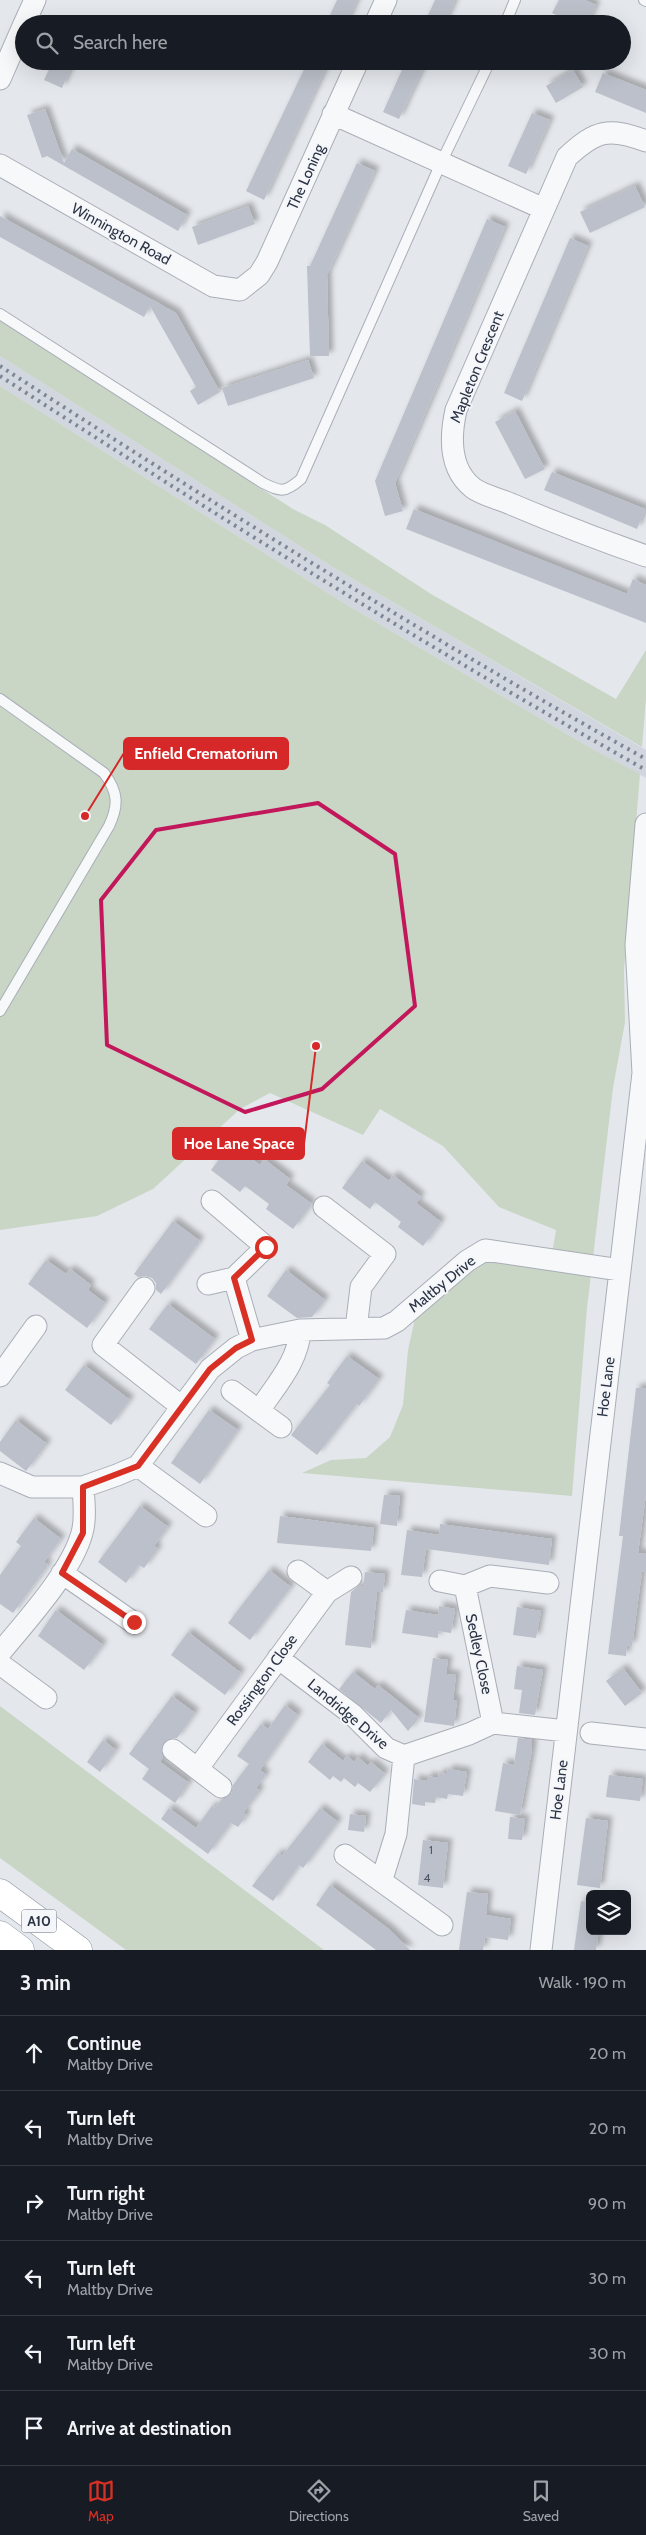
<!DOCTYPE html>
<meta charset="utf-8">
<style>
:root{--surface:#171b24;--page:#242831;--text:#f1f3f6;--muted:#9ea1a6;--line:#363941;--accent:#d93025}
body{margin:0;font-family:Cabin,sans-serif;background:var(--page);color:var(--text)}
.controls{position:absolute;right:15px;bottom:15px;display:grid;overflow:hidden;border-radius:8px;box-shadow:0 5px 20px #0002}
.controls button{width:45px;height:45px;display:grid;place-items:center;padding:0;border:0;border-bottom:1px solid var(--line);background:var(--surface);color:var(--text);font:25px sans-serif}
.stop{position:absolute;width:15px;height:15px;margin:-11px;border:4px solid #d93025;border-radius:50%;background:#fff}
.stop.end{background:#d93025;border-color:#fff;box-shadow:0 1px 5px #0008}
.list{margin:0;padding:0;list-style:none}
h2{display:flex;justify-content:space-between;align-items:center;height:65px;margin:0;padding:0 20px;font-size:21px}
h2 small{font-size:16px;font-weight:400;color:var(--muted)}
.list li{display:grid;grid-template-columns:32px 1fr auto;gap:15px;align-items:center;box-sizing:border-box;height:75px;padding:0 20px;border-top:1px solid var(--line)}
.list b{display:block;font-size:19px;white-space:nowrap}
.list p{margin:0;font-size:16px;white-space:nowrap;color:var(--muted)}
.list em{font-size:16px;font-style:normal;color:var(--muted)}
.icon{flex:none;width:28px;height:28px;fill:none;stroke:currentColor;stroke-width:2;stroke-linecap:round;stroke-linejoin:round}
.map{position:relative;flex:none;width:646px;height:1950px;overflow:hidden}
.search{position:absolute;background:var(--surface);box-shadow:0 5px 20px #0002;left:15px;right:15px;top:15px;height:55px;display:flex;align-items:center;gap:12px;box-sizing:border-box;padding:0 18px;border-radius:28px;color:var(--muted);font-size:19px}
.sheet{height:515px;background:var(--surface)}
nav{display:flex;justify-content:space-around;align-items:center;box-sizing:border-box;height:70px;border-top:1px solid var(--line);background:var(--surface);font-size:14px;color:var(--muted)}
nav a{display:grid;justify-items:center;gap:2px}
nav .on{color:var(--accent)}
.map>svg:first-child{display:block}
.built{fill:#d2d6de}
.green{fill:#c9d6c5}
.building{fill:#bbc0ca;filter:url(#shadow)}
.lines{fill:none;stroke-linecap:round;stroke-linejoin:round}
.lane-casing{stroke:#a9aeb7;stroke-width:12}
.street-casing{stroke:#a9aeb7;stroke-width:23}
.highway-casing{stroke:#8b94a3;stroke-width:29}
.lane{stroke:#f7f8fa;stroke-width:10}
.street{stroke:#f7f8fa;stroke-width:21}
.highway{stroke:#fff;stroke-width:28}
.rail{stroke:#7d8696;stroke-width:4;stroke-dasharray:2.5 5;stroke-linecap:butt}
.route{stroke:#d93025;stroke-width:6}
.marked{fill:none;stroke:#c2185b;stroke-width:4;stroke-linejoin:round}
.labels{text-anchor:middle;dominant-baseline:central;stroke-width:4;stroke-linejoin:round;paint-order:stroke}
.number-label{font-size:12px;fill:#4f5766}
.shield{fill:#f4f6f9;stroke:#676e7b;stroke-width:1}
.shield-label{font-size:14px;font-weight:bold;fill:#2b3445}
.street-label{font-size:15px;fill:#2b3445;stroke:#f4f6f9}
.leader{fill:none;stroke:#d62828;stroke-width:2}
.callout-dot{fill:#d62828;stroke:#f4f6f9;stroke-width:2}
.callout{fill:#d62828;stroke:#d62828;stroke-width:2}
.callout-label{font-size:16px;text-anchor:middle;font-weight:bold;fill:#fff}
</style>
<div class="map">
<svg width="646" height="1950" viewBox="0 0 646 1950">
<defs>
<filter id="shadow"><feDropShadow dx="4.5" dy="-4.5" stdDeviation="2.5" flood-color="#0004"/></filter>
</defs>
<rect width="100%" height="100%" fill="#e4e7ec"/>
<path class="built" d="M0,356l336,213 310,181v28l-52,-28 -252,-148 -342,-216z"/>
<path class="green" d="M0,321l293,188 32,16 106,69 185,105 30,-49v49l-4,48 -306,-178 -336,-213z
M0,386l342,216 252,148 46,24 -16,196 1,52 -12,66 -26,220 -15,188 -270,-23 29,-13 35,-2 24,-21 13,-32 5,-55 8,-36 69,-56 68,-10 3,-18 -57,-23 -56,-61 -63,-37 -17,26 -93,-42 -30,16 -87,80 -56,27 -97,14z
M0,1706l324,244h-198l-126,-92z"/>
<path class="building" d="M337,0h20l-11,24h-20z
M435,0h20l-11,24h-20z
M559,0h26l11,5 -9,19h-12l-23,-11z
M53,61h21l-12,27 -18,-8z
M308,61h21l-65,139 -18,-9z
M406,61h20l-27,58 -16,-7z
M573,70l10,17 -27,16 -10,-17z
M603,73l43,17v23l-51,-21z
M45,109l19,54 8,-14 115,66 -9,16 -131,-75 -5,2 -15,-43z
M532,113l18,7 -24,54 -18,-8z
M357,163l18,8 -48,104 2,81h-19l-3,-90h3z
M635,186l10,21 -55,26 -10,-21z
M248,206l7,18 -57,21 -6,-18z
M0,216l176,97 44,79 -22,13 -8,-14 6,-4 -46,-81 -6,11 -144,-80z
M487,219l18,8 -110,256 8,28 -18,5 -10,-35z
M570,238l18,8 -66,155 -18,-8z
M308,360l6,18 -86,28 -6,-18z
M515,411l30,58 -20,10 -30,-57z
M552,472l93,37 -8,20 -93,-39z
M414,509l213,85 6,-15 13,6v38l-240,-94z
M231,1144l29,21 4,-6 26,20 -4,6 26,19 -19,25 -27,-20 3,-5 -24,-18 -5,6 -29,-22z
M362,1161l27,20 4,-6 28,22 -5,6 25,19 -18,24 -25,-19 3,-5 -26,-20 -5,7 -28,-21z
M173,1221l27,20 -39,53 -5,-4v-7l-4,-5 -7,-2 -7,1 -4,-3z
M46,1260l20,14 4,-5 21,16 -3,5 17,13 -18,25 -59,-44z
M286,1270l39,30 -13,17 -15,1 -30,-22z
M168,1304l47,35 -19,25 -47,-35z
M347,1356l32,23 -20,27 -2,-2 -40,51 -26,-20 39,-50 -3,-2z
M84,1365l46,35 -19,25 -46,-35z
M636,1388h10v106l-8,59 8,1v18l-4,-1 -10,75 -5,-1 -1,11 -18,-2 15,-118h-4z
M209,1410l29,20 -38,54 -29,-21z
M16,1420l31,24 -21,27 -26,-20v-9z
M384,1495l16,1 -3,30 -17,-2z
M140,1506l28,21 -14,19 4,3 -14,19 -5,-3 -13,18 -28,-21z
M280,1516l94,12 -3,23 -94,-8z
M34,1518l27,21 -17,23 4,3 -35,48 -13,-9v-29l21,-29 -5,-4z
M440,1524l112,15 -3,26 -123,-16 -4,28 -21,-2 6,-45 32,5z
M269,1570l22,17 -41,53 -22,-17z
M365,1572l20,2 -2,18h-6l-6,56 -26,-3 6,-53 8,-6 4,1z
M439,1606l16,3 -4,24 -13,-2v7l-36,-5 4,-23 32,5z
M517,1607l24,4 -5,27 -23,-3z
M56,1610l47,35 -19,25 -46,-34z
M188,1632l53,41 -16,22 -54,-40z
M433,1658l15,2 -2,14 10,1 -3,25h4l-3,26 -30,-4z
M517,1666l26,4 -8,45 -16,-2 3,-23 -8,-1z
M623,1668l19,25 -17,13 -19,-25z
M353,1672l22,17 3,-4 41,33 -11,13 -17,-21 -10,13 -42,-34z
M172,1696l23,17 -18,25 -9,1 -7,9 2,9 -3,5 29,21 -14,20 -33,-24 7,-10 -20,-15z
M285,1705l13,10 -38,55 6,5 -10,13 4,3 -17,22 4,2 -9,12 -7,-4 -23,31 -47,-35 8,-11 27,20 16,-22 3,2 7,-9 9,-4 2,-10 16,-21 -12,-8 24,-32 7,5z
M518,1738l14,2v9l-12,66 -25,-4 8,-48 11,2z
M103,1740l13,10 -16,22 -13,-10z
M322,1744l21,17 4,-5 7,6 4,-5 10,9 3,-4 14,12 -15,18 -12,-9 -3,4 -11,-9 -3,4 -8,-6 -3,4 -22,-18z
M448,1769l19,3 -4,24 -15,-2 -1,5 -11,-2 -1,6 -10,-1v4l-13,-2 2,-25 13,2v-5l11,2 1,-5 8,1z
M609,1775l34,4 -3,22 -34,-4z
M320,1808l18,14 -35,46 -4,-3 -26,36 -21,-15 26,-33 4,3z
M350,1814l16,2 -2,16 -16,-2z
M510,1817l15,2 -3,21 -14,-1z
M586,1818l22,3 -8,67 -23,-3z
M423,1840l25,3 -5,45 -25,-3z
M330,1885l60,45 20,20h-34l-60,-45z
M467,1892l21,2 -2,21 25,4 -3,21 -23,-3 -2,13h-24z
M581,1901l9,1v29h9l-3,19h-22z"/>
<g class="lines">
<g class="lane-casing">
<path id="lane" d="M644,0l2,1
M505,24l10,-24
M0,314l263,169c18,9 22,10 38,-4l140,-316 49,-102
M0,699l104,74c14,19 15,32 5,53l-109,185"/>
</g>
<g class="street-casing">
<path id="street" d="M24,24l11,-24
M375,24l11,-24
M0,79l24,-55
M333,114l211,95
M646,141c-37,-14 -50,-11 -79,16l-111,253c-6,27 -7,59 17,78 9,7 27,11 38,16 45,19 89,36 135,52
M0,165l213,121 27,4 19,-15 8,-13 91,-201
M324,1207l61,47 -24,33 -5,42
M234,1278l18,62
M208,1284l26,-6 32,-31 -54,-46
M144,1288l-41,57 79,62
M0,1376l36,-50
M232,1391l49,36
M259,1411c16,-25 40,-50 41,-81
M138,1466l68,50
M0,1473l32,14h51l34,-12 21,-9 72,-97 26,-21 16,-8 48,-10 84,-2 13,-7 70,-60 18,-11 135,20
M298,1571l29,21
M62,1573l72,50
M440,1581l25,5 25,-10 58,7
M465,1586l28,137
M0,1653c26,-32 71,-80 82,-120 4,-14 2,-31 1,-46
M278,1658l74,56 34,34 18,8 65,-22 24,-11 73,8
M0,1664l46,34
M591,1733l55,6
M173,1750l48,37
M198,1768l129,-176 24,-15
M345,1855l97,70
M382,1879l14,-45 8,-78
M541,1950l102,-877 -7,-128 10,-121"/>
</g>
<g class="highway-casing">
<path id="highway" d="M0,1893l78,57
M0,1935l20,15"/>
</g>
<use href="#lane" class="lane"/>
<use href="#street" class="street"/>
<use href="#highway" class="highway"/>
<path class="rail" d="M0,366c212,137 425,270 646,393
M0,376c212,137 426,271 646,394"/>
</g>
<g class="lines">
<path class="route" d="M134,1622l-72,-49 21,-40v-46l55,-21 72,-97 26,-21 16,-8 -18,-62 32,-31"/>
</g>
<path class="marked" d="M318,803l77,51 20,152 -93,83 -77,23 -138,-67 -6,-145 55,-70z"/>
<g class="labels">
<g class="number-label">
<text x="431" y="1849">1</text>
<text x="427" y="1877">4</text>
</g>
<rect class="shield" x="21.5" y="1909.5" width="35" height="23" rx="4"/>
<g class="shield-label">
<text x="39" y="1921">A10</text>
</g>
<g class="street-label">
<text transform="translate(306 177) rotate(-66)">The Loning</text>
<text transform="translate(121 234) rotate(29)">Winnington Road</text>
<text transform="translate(477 367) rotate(-68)">Mapleton Crescent</text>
<text transform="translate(442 1284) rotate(-39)">Maltby Drive</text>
<text transform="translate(606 1387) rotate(-83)">Hoe Lane</text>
<text transform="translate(479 1654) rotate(78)">Sedley Close</text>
<text transform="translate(262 1680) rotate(-54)">Rossington Close</text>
<text transform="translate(348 1714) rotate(40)">Landridge Drive</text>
<text transform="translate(559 1790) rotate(-83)">Hoe Lane</text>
</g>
</g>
<path class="leader" d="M85 816L124 753M316 1046L304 1144"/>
<g class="callout-dot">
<circle cx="85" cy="816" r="5"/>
<circle cx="316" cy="1046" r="5"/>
</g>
<g class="callout">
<rect x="124" y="738" width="164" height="31" rx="5"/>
<rect x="173" y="1128" width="131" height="31" rx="5"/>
</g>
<g class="callout-label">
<text x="206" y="759">Enfield Crematorium</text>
<text x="239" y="1149">Hoe Lane Space</text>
</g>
</svg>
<div class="controls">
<button><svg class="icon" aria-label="layers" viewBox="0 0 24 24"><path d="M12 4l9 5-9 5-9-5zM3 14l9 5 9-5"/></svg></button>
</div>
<div class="stop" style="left:266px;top:1247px"></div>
<div class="stop end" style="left:134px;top:1622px"></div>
<div class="search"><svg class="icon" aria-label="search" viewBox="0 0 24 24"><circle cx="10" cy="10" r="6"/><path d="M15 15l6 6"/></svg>Search here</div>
</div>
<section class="sheet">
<h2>3 min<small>Walk · 190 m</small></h2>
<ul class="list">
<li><svg class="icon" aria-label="ahead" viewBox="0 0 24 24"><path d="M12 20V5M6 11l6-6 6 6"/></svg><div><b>Continue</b><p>Maltby Drive</p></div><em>20 m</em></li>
<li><svg class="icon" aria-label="left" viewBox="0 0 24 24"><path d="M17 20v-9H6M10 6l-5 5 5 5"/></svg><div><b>Turn left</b><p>Maltby Drive</p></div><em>20 m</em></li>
<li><svg class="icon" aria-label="right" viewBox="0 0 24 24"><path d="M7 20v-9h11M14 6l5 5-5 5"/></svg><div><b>Turn right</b><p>Maltby Drive</p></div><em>90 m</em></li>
<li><svg class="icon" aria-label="left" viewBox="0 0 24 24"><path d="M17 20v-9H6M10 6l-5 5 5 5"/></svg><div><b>Turn left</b><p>Maltby Drive</p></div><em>30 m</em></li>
<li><svg class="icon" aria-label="left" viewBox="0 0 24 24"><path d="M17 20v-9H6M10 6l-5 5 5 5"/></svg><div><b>Turn left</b><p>Maltby Drive</p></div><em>30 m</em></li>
<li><svg class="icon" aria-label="arrive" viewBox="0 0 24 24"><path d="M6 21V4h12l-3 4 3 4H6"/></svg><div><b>Arrive at destination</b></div></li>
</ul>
</section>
<nav>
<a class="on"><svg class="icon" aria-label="map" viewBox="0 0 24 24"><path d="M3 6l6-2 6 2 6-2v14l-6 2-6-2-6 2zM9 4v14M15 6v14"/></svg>Map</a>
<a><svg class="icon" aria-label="directions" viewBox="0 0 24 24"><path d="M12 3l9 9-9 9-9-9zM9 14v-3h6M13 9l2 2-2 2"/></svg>Directions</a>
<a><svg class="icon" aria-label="saved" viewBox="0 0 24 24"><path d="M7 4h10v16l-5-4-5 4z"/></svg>Saved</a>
</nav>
